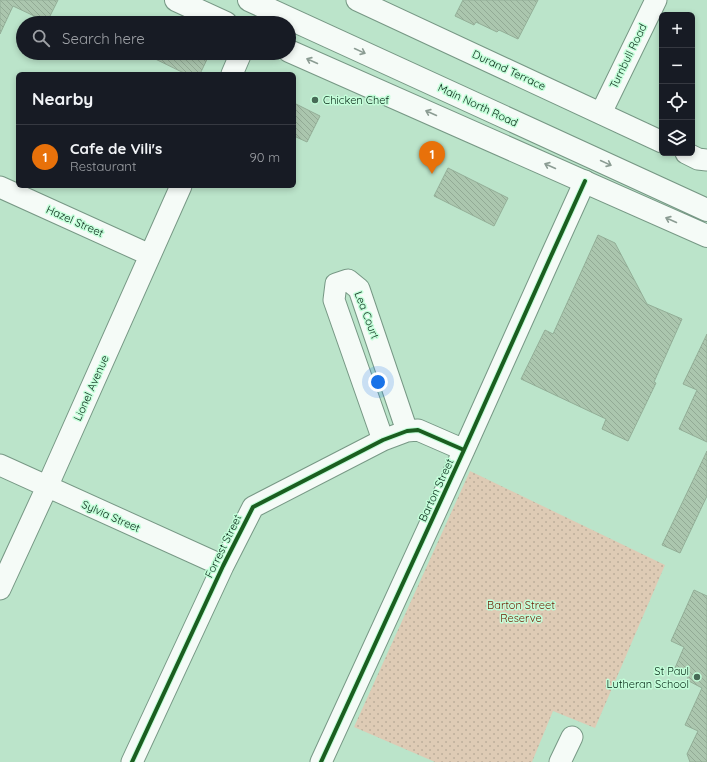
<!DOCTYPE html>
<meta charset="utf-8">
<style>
:root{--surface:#171b24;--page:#242831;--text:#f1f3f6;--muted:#9ea1a6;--line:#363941;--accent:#a4b5ae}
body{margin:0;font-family:Quicksand,sans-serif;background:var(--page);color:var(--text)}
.controls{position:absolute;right:12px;top:12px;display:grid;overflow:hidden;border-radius:6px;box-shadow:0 2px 6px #0003}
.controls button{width:36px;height:36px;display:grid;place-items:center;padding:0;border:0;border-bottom:1px solid var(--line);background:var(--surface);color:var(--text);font:20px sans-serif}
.you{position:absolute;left:378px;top:382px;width:14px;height:14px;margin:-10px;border:3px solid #fff;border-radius:50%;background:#1a73e8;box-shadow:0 0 0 6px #1a73e833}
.badge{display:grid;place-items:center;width:26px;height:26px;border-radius:50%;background:var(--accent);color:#fff;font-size:13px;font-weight:700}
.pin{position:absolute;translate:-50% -33px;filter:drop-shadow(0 1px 2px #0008)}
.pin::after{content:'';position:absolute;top:21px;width:14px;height:12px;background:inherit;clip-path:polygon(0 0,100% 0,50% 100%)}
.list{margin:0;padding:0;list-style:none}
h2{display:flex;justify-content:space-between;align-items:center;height:52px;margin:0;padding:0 16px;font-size:17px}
h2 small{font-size:13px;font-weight:400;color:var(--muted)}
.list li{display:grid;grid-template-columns:26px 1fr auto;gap:12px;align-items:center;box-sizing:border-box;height:64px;padding:0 16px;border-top:1px solid var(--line)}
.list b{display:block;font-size:15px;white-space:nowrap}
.list p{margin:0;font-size:13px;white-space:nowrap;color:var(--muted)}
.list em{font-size:13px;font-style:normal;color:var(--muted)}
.icon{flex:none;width:22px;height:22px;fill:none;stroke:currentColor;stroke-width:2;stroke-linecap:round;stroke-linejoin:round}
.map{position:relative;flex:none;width:707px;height:762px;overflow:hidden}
.search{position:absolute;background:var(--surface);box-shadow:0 2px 6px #0003;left:16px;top:16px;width:280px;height:44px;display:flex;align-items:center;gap:10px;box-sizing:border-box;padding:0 14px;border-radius:22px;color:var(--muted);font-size:15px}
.panel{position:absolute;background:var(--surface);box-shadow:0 2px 6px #0003;left:16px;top:72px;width:280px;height:116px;border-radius:6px}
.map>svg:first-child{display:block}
.park{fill:url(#park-dots)}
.building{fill:url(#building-back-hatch);stroke:#93ae97}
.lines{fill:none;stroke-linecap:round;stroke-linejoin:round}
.minor-casing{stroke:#779885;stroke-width:23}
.highway-casing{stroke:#779885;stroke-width:24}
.minor{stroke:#f5fbf7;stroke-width:21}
.highway{stroke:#f5fbf7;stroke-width:22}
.cycleway-casing{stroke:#c3fed9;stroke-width:6}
.cycleway{stroke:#1b5e20;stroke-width:4}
.oneway{stroke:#8b9c93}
.poi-dot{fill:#476a56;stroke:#c3fed9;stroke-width:1.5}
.labels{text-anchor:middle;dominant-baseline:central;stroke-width:3;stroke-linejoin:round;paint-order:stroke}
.street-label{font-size:11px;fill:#092918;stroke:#c3fed9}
.poi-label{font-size:11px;fill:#092918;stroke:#c3fed9;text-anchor:start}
.park-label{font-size:11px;fill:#702006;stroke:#c3fed9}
</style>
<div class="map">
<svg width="707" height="762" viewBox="0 0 707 762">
<defs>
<pattern id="park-dots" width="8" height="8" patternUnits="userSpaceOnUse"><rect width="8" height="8" fill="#decbb5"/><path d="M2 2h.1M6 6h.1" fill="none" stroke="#bdae9b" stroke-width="1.8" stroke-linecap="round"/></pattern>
<pattern id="building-back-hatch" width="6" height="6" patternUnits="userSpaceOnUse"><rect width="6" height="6" fill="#abc6ae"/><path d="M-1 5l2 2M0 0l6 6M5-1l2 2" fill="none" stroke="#92aa95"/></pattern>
</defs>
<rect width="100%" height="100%" fill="#bbe4ca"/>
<path class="park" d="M470,471l195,94 -70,163 -42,-17 -21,51h-97l-81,-35z"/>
<path class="building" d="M0,0h58l-11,22 -34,-16 -13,28z
M463,0h75l-20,39 -19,-9 -2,2 -21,-10 -2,3 -19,-9z
M143,53h67l-10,21h-14z
M294,103l26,13 -13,26 -13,-6z
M448,168l60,30 -14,28 -60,-30z
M598,235l17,8 32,61 35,15 -28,63 2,1 -28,58 -26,-12 4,-10 -85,-40 24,-49 8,4z
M707,334v108l-28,-13 18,-39 -14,-6z
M707,451v45l-27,57 -18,-8z
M694,590l13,6v166h-17l-3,-8 11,-23 -13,-6 17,-37 -15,-8 2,-6 -14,-6 9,-21 -13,-6z"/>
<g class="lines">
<g class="minor-casing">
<path id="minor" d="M357,0l305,142
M232,74l9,-21
M601,113l55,-113
M686,153l12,6 9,1
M0,187l150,68
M383,440l-49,-140 2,-16 12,-4 11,9 48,142
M0,465l223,101
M0,589l47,-102 134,-301
M132,762l91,-196 30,-59 130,-67 24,-9 11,-1 46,20
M321,762l143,-312 87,-194 34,-75
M560,762l12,-25"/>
</g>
<g class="highway-casing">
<path id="highway" d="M176,0l50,23
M249,0l458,210
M289,51l418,185"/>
</g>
<use href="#minor" class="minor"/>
<use href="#highway" class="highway"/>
<g class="cycleway-casing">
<path id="cycleway" d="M132,762l91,-196 30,-59 130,-67 24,-9 11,-1 46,20
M321,762l143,-312 87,-194 34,-75"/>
</g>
<use href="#cycleway" class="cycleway"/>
</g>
<defs><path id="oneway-shaft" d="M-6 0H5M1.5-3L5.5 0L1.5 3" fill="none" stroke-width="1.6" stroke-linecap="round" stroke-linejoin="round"/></defs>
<g class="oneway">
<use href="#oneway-shaft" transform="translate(360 51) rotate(25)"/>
<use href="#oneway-shaft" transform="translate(312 61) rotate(-156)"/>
<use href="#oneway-shaft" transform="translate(431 113) rotate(-156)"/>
<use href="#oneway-shaft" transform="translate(606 163) rotate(25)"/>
<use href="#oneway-shaft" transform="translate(550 166) rotate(-156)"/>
<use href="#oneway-shaft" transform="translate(671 220) rotate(-156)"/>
</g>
<g class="poi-dot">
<circle cx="315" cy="100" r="4"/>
<circle cx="697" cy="677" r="4"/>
</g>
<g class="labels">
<g class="street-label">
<text transform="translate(628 56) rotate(-64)">Turnbull Road</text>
<text transform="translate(509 70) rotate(25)">Durand Terrace</text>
<text transform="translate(478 105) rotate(25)">Main North Road</text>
<text transform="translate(75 221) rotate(24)">Hazel Street</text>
<text transform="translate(367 315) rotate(69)">Lea Court</text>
<text transform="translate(91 388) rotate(-66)">Lionel Avenue</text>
<text transform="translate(436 490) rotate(-65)">Barton Street</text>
<text transform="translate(111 516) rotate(24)">Sylvia Street</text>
<text transform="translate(223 546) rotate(-64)">Forrest Street</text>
</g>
<g class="poi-label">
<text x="323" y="100">Chicken Chef</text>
<text x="689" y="671" text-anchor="end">St Paul<tspan x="689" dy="13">Lutheran School</tspan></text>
</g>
<g class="park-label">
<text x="521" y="605">Barton Street<tspan x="521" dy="13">Reserve</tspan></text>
</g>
</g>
</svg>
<div class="controls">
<button>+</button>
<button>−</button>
<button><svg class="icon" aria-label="locate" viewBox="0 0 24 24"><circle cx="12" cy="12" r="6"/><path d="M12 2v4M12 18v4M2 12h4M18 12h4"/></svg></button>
<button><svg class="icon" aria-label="layers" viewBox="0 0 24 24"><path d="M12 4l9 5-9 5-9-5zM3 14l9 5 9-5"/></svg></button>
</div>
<div class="you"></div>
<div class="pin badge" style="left:432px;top:174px;background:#e8710a">1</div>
<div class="search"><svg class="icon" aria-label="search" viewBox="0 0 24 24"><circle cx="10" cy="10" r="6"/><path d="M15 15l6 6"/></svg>Search here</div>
<section class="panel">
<h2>Nearby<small></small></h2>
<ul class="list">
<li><span class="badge" style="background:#e8710a">1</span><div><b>Cafe de Vili's</b><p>Restaurant</p></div><em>90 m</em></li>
</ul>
</section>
</div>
